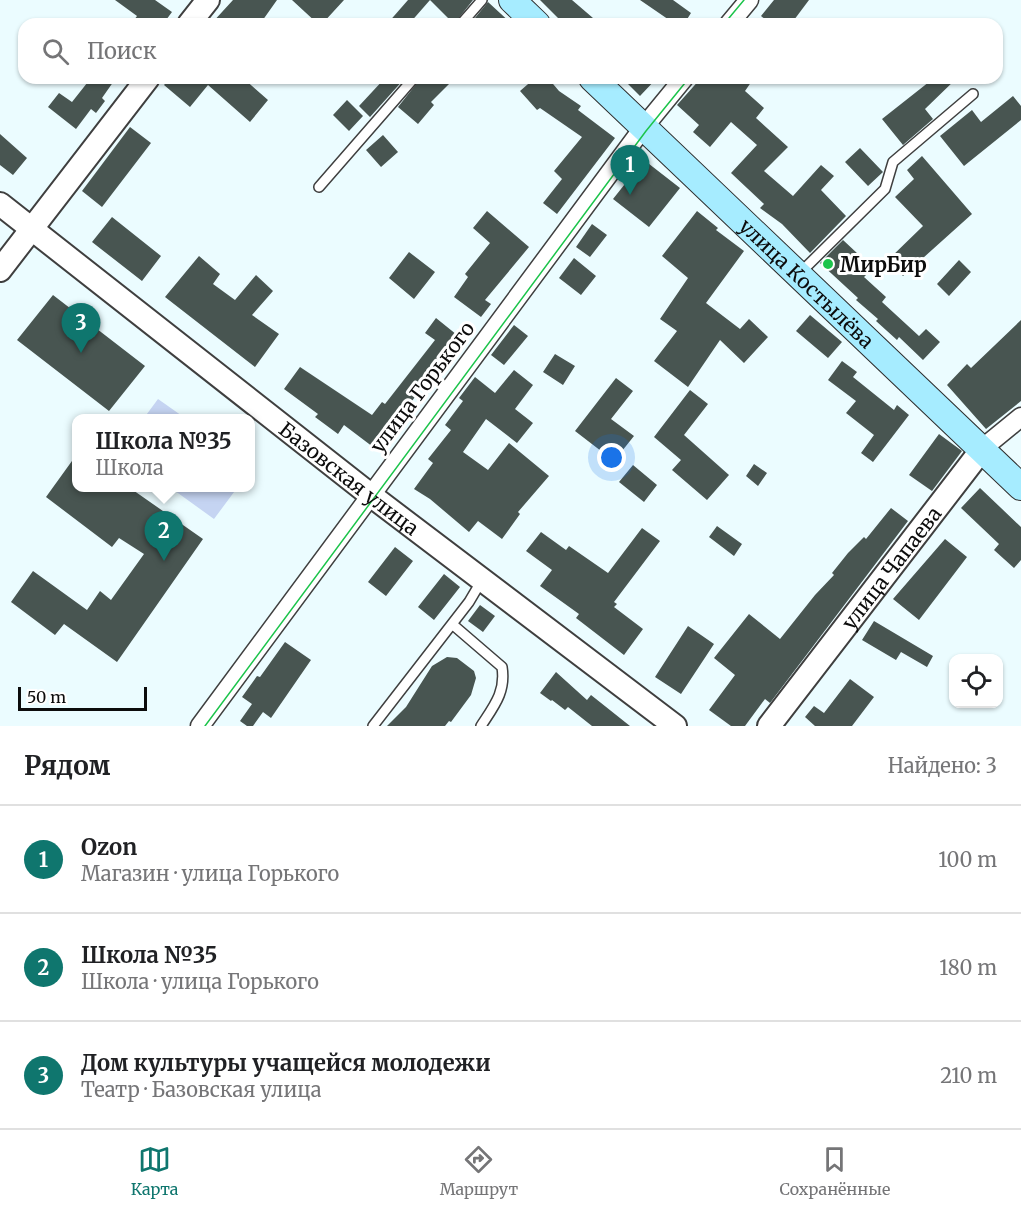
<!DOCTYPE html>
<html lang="ru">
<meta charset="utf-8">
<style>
:root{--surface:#fff;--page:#f2f2f2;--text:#202124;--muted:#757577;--line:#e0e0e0;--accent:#0f766e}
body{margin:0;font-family:Merriweather,serif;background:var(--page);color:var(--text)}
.controls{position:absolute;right:18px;bottom:18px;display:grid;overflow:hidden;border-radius:12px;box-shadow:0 2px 4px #0004}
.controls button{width:54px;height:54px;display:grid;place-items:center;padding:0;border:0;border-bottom:2px solid var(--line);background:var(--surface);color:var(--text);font:30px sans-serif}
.scale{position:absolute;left:18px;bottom:15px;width:129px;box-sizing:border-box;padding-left:6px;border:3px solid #0c0c0c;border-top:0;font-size:16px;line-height:21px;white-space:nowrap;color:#0c0c0c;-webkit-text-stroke:4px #fff;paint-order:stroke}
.you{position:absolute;left:612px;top:458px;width:21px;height:21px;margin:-15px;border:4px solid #fff;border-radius:50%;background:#1a73e8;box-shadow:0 0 0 9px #1a73e833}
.badge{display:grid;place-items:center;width:39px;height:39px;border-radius:50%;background:var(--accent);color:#fff;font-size:20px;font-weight:700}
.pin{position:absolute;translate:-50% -50px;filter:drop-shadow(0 2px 3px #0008)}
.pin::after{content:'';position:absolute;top:32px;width:21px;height:18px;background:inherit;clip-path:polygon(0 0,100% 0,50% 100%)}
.popup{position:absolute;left:72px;top:414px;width:183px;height:78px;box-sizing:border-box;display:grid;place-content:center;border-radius:12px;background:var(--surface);filter:drop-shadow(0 2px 4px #0005);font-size:20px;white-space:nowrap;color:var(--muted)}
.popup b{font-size:22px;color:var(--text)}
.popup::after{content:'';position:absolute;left:50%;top:100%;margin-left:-12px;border:12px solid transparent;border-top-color:var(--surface)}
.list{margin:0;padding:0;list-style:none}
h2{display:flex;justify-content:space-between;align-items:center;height:78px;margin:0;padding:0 24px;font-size:26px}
h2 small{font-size:20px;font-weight:400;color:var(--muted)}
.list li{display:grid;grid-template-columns:39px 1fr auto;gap:18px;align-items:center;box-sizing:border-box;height:108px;padding:0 24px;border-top:2px solid var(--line)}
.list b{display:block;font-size:22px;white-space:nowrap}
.list p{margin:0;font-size:20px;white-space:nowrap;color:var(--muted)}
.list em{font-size:20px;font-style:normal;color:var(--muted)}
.icon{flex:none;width:33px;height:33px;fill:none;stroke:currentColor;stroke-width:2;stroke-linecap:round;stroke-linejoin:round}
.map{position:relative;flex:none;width:1021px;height:726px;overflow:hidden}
.search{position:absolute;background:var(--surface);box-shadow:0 2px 4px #0004;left:18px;right:18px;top:18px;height:66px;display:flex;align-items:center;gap:15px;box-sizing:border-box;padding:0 21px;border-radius:18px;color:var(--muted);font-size:22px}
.sheet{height:402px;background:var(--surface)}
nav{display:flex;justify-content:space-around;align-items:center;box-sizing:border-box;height:84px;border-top:2px solid var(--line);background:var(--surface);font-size:16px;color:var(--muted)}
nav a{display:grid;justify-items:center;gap:3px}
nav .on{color:var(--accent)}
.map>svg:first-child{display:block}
.pitch{fill:#c5d4f2}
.building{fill:#485551}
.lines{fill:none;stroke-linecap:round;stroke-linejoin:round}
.service-casing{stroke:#3f3f3f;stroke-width:12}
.minor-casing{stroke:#3f3f3f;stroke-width:21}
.tertiary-casing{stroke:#3f3f3f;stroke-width:26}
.secondary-casing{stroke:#2e2e2e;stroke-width:28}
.service{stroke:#fff;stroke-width:9}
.minor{stroke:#fff;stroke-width:18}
.tertiary{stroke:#fff;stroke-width:22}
.secondary{stroke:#a6ecff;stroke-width:26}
.tram{stroke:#1cc44b;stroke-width:1.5}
.poi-dot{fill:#1cc44b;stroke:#fff;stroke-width:2}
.labels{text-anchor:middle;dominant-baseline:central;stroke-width:6;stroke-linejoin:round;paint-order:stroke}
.poi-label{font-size:20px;font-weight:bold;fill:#0c0c0c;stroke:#fff;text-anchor:start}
.street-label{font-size:20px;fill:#0c0c0c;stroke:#fff}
</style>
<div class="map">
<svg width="1021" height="726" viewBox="0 0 1021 726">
<rect width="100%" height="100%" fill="#ebfcff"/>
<path class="pitch" d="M158,399l27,19h-41z
M171,488h66l-23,31z"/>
<path class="building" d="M115,0h40l17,12 -9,12h-32l6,-8z
M233,0h44l-17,24h-49z
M292,0h52l-22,24h-4z
M408,0h65l-19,24 -24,-24 -21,24h-22z
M540,0h32l28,24h-36z
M640,0h33l18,13 -7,11h-9z
M774,0h35l-18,24h-20l-10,-8z
M488,2l24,22h-42z
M91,78h25l-14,20 3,3 -9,12 -5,-4 -15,20 -28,-22 11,-14 13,9z
M170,78h73l25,22 -18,22 -42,-37 -18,22 -26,-22z
M385,78h20l-35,39 -11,-11z
M421,78h34l-24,24 3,3 -16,19 -20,-17z
M535,78h13l11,13 22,15 -3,4 37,28 -58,76 -14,-11 19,-24 -8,-8 28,-34 -42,-29 -3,2 -17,-19z
M622,78h35l-17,18z
M701,78h53l-9,13 19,17 -8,10 32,29 -24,24 29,25 28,-31 13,11 -13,14 25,26 -36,37 -28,-29 -22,-16 4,-4 -33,-31 26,-28 -26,-23 -21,25 -17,-15 6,-7 -22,-20z
M934,78h23l-32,31 8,10 -30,26 -21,-26z
M1013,96l8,10v14l-57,46 -24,-30 32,-26 9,12z
M347,100l16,16 -14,15 -16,-16z
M130,127l21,16 -49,64 -20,-16z
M0,134l27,24 -14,17 -13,-10z
M383,135l15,17 -17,15 -15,-17z
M860,148l23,24 -15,14 -23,-24z
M922,156l50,58 -69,62 -15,-16 35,-34 -28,-29 19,-18 -7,-9z
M644,160l36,28 -31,39 -36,-28z
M487,211l42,36 -44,53 6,4 -10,13 -27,-20 14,-20 -3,-3 25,-31 -17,-15z
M697,211l21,17 -2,2 28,21 -38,52 34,26 9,-10 19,18 -24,26 -24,-23 -32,47 -34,-26 23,-30 -17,-12 28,-41 -26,-22z
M112,217l49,39 -19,25 -50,-39z
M592,224l15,11 -17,22 -14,-10z
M843,240l30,28 -9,9 22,20 -4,5 37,34 7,-7 14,13 -17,18 -24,-23 -2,3 -21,-19 2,-2 -22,-19 2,-2 -38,-35z
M409,252l26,20 -21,27 -25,-21z
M199,256l21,18 -7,10 22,16 21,-25 17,16 -21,24 27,19 -24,33 -90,-70z
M574,258l22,18 -15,19 -22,-17z
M959,260l12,12 -22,24 -12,-12z
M53,295l92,71 -36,45 -92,-71z
M810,315l32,27 -14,16 -32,-27z
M436,318l26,21 -40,48 -45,63 -33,-25 -6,9 -23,-17 3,-3 -34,-25 16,-22 72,48 10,-13 3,2 50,-64 -10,-7z
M1021,320v81l-35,28 -39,-44 20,-21 4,4z
M514,325l14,11 -24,29 -13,-10z
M555,354l20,12 -12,19 -20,-13z
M842,361l15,11 -4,5 41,33 3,-5 12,10 -36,47 -12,-9 13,-18 -28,-22 10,-12 -28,-21z
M514,370l19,15 -18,24 18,14 -16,20 -31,-24 -23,33 25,18 21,-27 40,33 -31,36 2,2 -18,25 -24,-18 -9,11 -39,-33 -16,-10 19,-26 -5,-4 23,-29 -6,-5 18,-24 -4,-3 16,-21 20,16z
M616,378l17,13 -22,28 23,17 -20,25 -39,-30z
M690,390l18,14 -24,31 45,40 -22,25 -35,-30 9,-10 -27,-23z
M939,434l23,17 -30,40 -23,-16z
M77,454v34h53l73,51 -86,123 -53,-38 -9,11 -44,-33 22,-31 54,39 13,-19 11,9 33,-46 -25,-16 -7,9 -66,-50z
M754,464l13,9 -9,13 -12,-10z
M633,465l24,20 -13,17 -25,-20z
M980,488l41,39v33l-7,8 -20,-18 5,-6 -38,-36z
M891,508l17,13 -138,182 -5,-4 -20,27h-14l-22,-16 26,-35 -21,-17 35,-44 31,25 35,-44 19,-20 -2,-2 16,-20 16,-16 2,2z
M717,526l25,18 -8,12 -25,-19z
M642,528l18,13 -46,61 3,2 -3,3 29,22 -19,26 -48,-37 3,-4 -39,-28 12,-16 -26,-19 15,-19 25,18 3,-4 39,27z
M945,539l22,18 -48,63 -26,-21z
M395,547l18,14 -27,35 -18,-14z
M444,574l16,13 -26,33 -16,-13z
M480,605l15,11 -12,16 -15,-11z
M874,621l59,35 -6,11 -26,-15 -5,8 -34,-20z
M688,626l26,18 -33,50 -26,-17z
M285,642l26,18 -40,58 -8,-6 -10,14h-6l-7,-5 12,-17 -10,-7 15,-21 3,1z
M447,657l10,1 17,13 2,7 -5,17 -20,27 -2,-1 -4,5h-58l19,-19 26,-41z
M556,672l31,28 4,-5 39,31h-38l-24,-19 -3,3 -13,-10 -1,1 -11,-8z
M850,679l24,18 -22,29h-37l-10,-9 9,-11 10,7z"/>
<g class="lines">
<g class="service-casing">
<path id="service" d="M461,24l21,-24
M319,187l95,-109
M799,274l86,-85 8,-27 80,-68
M452,624l50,43c4,25 -8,39 -21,59
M373,726l96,-124 13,-22"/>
</g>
<g class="minor-casing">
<path id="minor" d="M729,24l20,-24
M983,448l38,-31
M200,726l443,-598 41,-50"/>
</g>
<g class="tertiary-casing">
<g id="tertiary">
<path d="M189,24l19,-24"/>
<path id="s1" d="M0,204l373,293 302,229"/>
<path d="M0,270l148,-192"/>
<path id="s2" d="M769,726l214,-278"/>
</g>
</g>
<g class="secondary-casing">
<g id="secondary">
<path d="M512,0l25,24"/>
<path id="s3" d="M592,78l429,409"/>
</g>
</g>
<use href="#service" class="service"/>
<use href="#minor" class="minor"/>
<use href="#tertiary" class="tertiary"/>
<use href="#secondary" class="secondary"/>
<path class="tram" d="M724,24l20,-24
M205,726l441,-595 43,-53"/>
</g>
<circle class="poi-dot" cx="828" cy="264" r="6"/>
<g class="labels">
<g class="poi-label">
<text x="840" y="264">МирБир</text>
</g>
<g class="street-label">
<text stroke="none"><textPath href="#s3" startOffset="297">улица Костылёва</textPath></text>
<text transform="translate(422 387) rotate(-53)">улица Горького</text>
<text stroke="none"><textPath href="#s1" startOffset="444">Базовская улица</textPath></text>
<text stroke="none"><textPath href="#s2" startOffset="200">улица Чапаева</textPath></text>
</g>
</g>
</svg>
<div class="controls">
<button><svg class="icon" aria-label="locate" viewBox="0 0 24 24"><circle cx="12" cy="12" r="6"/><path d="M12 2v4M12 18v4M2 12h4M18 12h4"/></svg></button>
</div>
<div class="scale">50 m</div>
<div class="you"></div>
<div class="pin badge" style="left:630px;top:195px">1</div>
<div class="pin badge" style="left:164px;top:561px">2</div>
<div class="popup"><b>Школа №35</b>Школа</div>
<div class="pin badge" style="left:81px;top:353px">3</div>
<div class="search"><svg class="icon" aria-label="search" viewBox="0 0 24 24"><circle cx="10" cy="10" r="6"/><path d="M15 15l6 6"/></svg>Поиск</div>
</div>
<section class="sheet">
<h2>Рядом<small>Найдено: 3</small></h2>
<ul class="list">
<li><span class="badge">1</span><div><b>Ozon</b><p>Магазин · улица Горького</p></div><em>100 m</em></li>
<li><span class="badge">2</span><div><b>Школа №35</b><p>Школа · улица Горького</p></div><em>180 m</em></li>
<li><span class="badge">3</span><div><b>Дом культуры учащейся молодежи</b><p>Театр · Базовская улица</p></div><em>210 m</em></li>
</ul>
</section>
<nav>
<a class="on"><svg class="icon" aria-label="map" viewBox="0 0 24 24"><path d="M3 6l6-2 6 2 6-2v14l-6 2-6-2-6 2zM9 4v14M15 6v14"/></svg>Карта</a>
<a><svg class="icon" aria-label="directions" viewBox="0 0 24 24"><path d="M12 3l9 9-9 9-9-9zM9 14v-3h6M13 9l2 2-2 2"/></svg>Маршрут</a>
<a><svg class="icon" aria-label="saved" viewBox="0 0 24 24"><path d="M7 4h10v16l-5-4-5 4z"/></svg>Сохранённые</a>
</nav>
